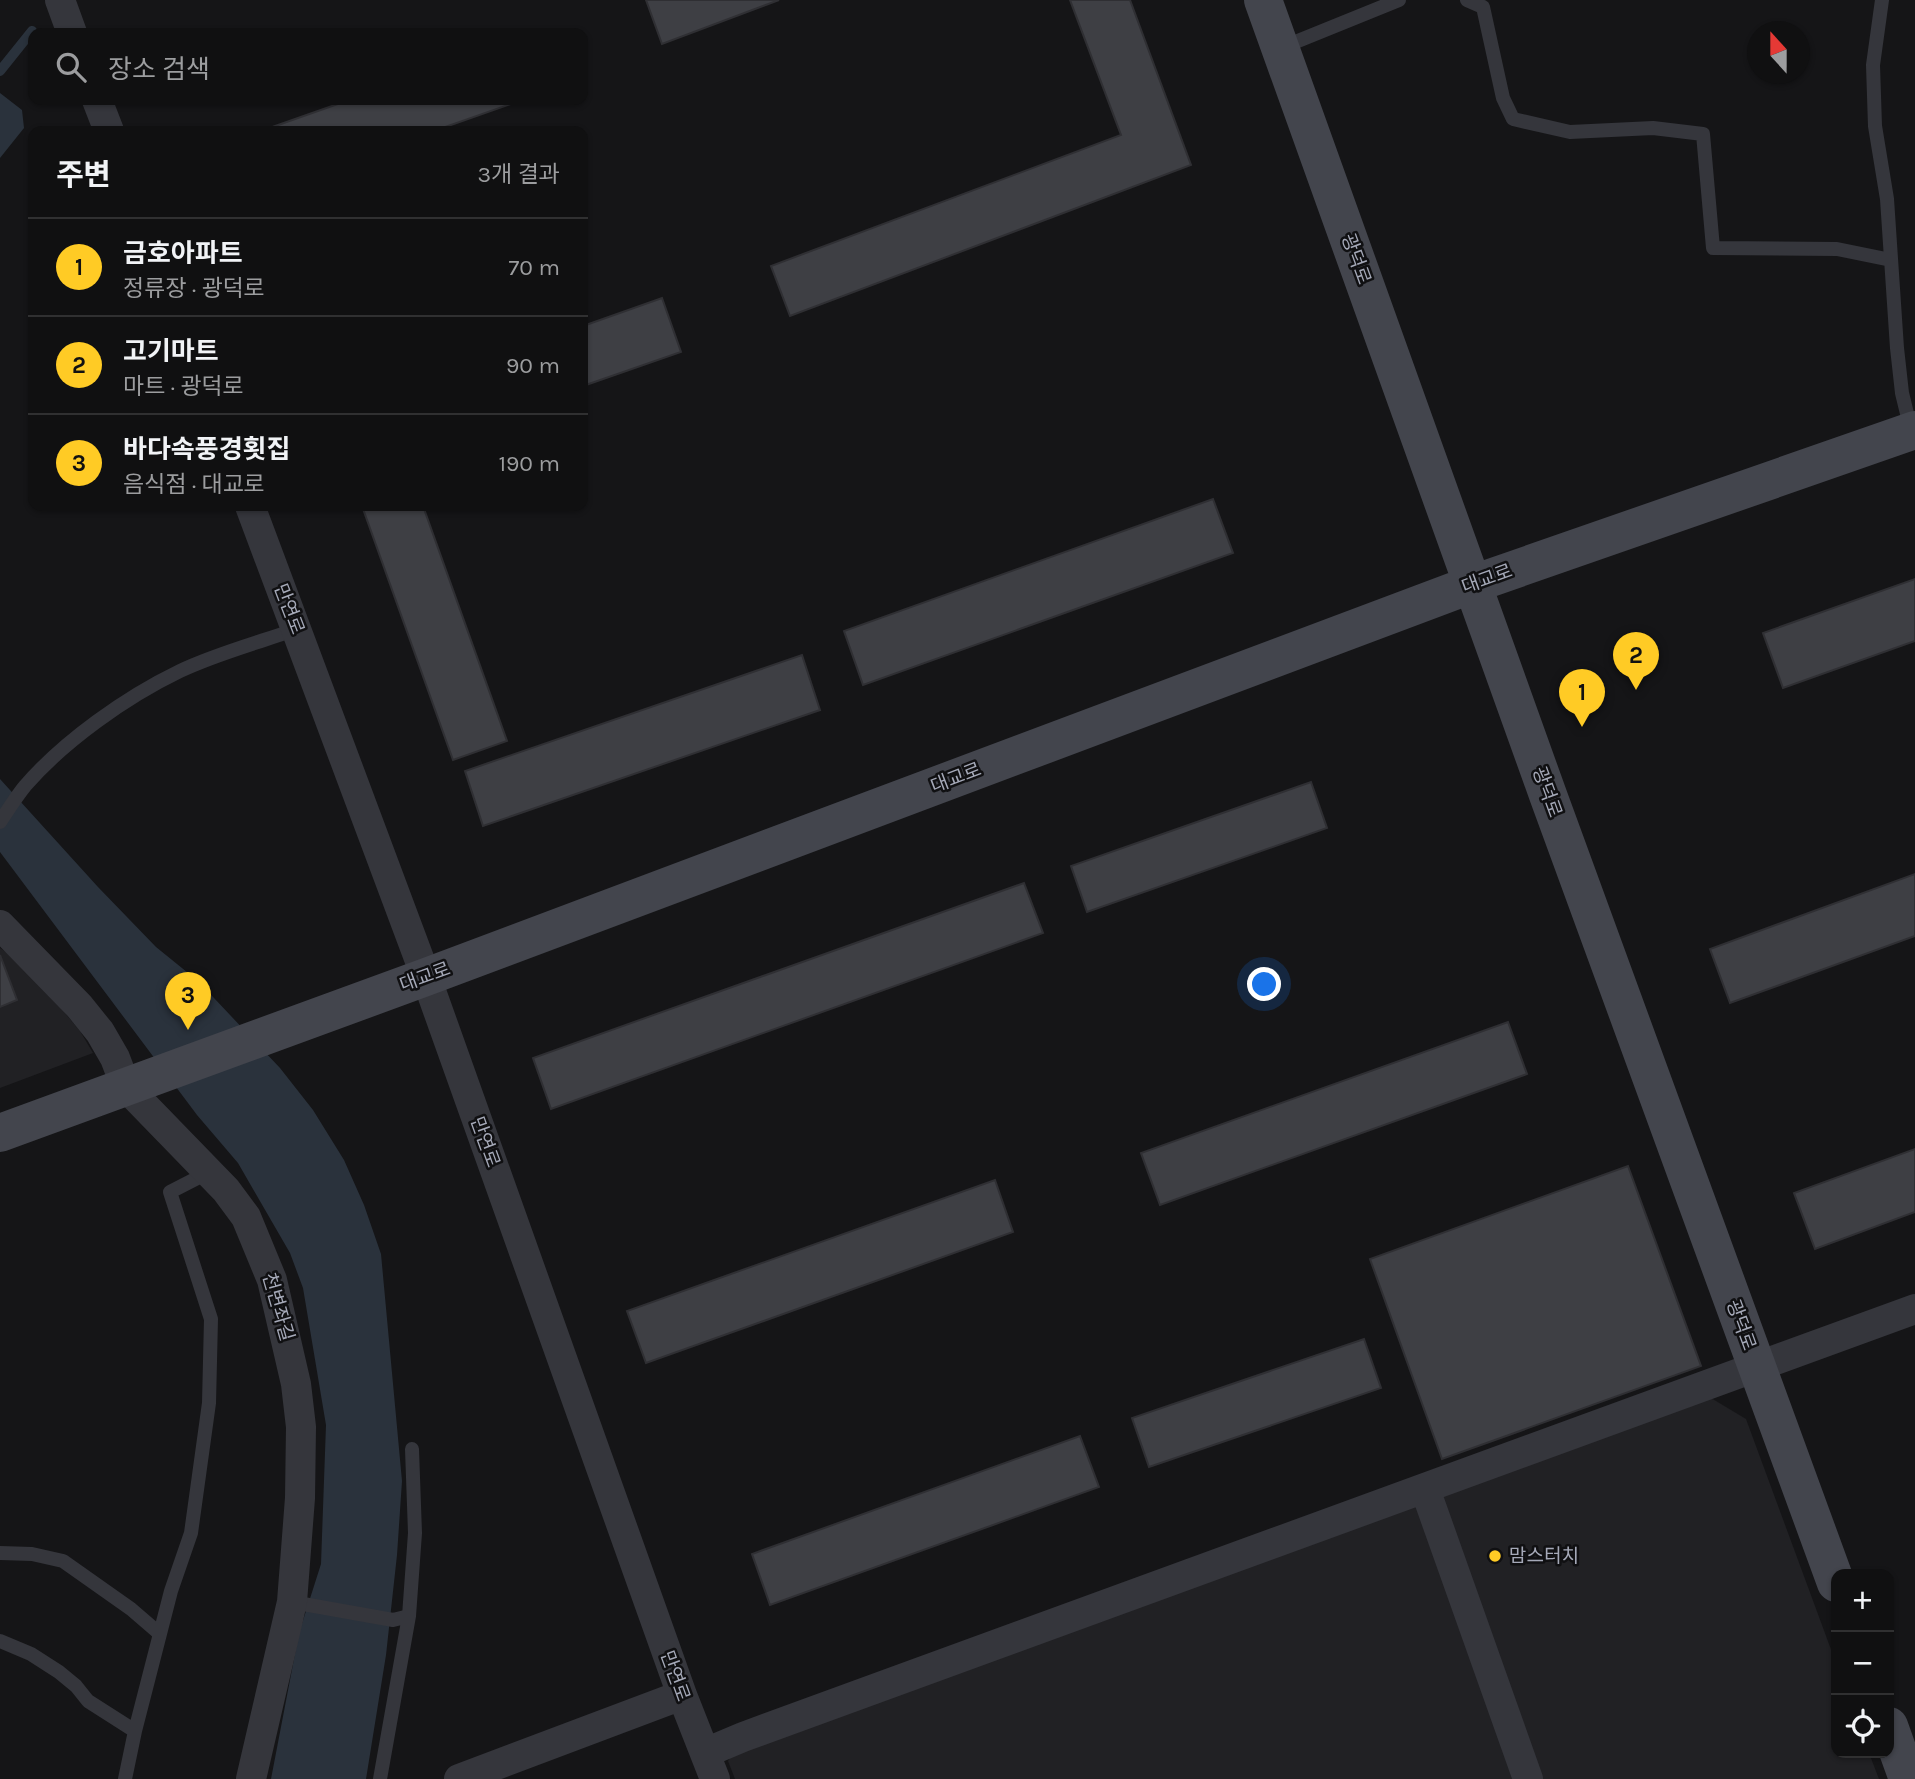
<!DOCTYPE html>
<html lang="ko">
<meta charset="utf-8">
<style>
:root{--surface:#101011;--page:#1e1e1f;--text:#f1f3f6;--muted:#9c9d9f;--line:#303031;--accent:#ffcb25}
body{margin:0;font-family:Karla,"Noto Sans KR",sans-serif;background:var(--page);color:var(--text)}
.controls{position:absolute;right:21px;bottom:21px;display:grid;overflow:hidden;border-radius:14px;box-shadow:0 2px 5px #0004}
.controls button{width:63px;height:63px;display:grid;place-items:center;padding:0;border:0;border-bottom:2px solid var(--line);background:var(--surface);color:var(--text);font:35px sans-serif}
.compass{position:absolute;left:1747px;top:21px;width:63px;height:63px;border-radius:50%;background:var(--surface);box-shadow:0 2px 5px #0004;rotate:339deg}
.you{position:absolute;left:1265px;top:985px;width:24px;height:24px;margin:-18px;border:5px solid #fff;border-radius:50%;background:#1a73e8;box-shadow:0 0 0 10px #1a73e833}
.badge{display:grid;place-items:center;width:46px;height:46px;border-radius:50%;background:var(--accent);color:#111;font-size:23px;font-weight:700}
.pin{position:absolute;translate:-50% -58px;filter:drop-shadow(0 2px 4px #0008)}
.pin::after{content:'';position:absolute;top:37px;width:24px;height:21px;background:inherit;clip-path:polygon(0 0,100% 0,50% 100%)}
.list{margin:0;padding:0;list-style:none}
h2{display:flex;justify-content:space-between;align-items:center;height:91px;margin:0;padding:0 28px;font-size:30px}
h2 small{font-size:23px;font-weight:400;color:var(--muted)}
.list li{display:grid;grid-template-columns:46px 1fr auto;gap:21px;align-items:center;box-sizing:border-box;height:98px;padding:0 28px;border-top:2px solid var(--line)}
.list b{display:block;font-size:26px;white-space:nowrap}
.list p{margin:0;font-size:23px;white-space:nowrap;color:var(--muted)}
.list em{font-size:23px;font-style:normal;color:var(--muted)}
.icon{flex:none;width:38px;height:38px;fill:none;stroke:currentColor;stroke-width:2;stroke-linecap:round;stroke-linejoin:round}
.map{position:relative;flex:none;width:1915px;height:1779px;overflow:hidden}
.search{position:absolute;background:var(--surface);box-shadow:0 2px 5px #0004;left:28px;top:28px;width:560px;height:77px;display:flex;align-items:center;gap:18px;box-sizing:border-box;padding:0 24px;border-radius:14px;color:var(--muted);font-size:26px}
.panel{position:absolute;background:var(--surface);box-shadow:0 2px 5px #0004;left:28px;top:126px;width:560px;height:385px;border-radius:14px}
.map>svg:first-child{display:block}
.built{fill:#212124}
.water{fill:#2a323c}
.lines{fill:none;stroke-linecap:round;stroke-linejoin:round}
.stream{stroke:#2a323c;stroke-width:10}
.building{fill:#3e3f44;stroke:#2f2f33;stroke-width:2}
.lane{stroke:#35363c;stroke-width:14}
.street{stroke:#35363c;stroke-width:30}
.secondary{stroke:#43454d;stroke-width:38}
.poi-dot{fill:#ffcb25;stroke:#101012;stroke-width:2.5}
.labels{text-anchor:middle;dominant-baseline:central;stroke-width:5;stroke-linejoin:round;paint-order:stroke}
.street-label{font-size:19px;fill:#a5a9b8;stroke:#101012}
.poi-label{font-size:19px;fill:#a5a9b8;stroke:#101012;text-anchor:start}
</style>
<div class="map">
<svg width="1915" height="1779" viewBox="0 0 1915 1779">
<rect width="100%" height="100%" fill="#151517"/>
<path class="built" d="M0,948l24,16 56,67 13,22 -93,35z
M1706,1395l40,24 90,244v90h33l10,26h-1144l-7,-18 15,-24z"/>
<path class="water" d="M0,93l22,17 2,18 -24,30z
M0,779l98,108 58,60 42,34 82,87 33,42 31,50 20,45 17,49 21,227 -5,74 -11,100 -20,124h-95l28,-146 22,-69 5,-139 -23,-137 -13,-35 -52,-90 -41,-48 -197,-263z"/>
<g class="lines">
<path class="stream" d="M0,71l32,-40"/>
</g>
<path class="building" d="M646,0h133l-117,44z
M1070,0h60l61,165 -401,151 -19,-50 350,-131z
M349,100h173l-88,31h-173z
M662,298l19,54 -98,34v-60z
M1213,499l20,54 -370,132 -19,-54z
M362,506h61l84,235 -54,19z
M1915,579v62l-132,47 -20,-55z
M802,655l18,55 -337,116 -18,-55z
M1311,782l16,46 -240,84 -16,-46z
M1915,874v62l-185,67 -20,-54z
M1024,883l19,50 -492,176 -18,-51z
M0,955l17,45 -17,7z
M1508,1022l19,52 -367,131 -19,-52z
M1915,1149v63l-100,37 -21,-56z
M1628,1166l73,200 -259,93 -72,-200z
M995,1180l18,52 -367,131 -19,-52z
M1364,1339l17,49 -232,79 -17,-49z
M1080,1436l19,51 -329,118 -18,-51z"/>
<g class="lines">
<path class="lane" d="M1467,0l16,7 20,91 10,21 57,13 83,-4 50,6 10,114 124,1 54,11
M1882,0l-9,65 2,61 12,73 10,149 5,45 9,37
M1283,47l116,-47
M0,822c8,-12 16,-25 25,-36 39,-45 101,-89 155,-115 35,-17 80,-29 117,-42
M0,1553l32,1 31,7 68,48 29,25
M292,1602l101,18 16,-4
M0,1641l31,13 28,18 17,14 12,15 47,30
M125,1779l10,-48 36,-140 20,-58 18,-130 2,-84 -41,-127 39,-20
M380,1779l29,-163 6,-83 -3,-84"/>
<path class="street" d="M60,0l12,33
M97,100l12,31
M250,506l176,471 256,718 33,84
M0,925l79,81 21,26 15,26 11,29 100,103 20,27 26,63 24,104 5,43 -1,71 -8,104 -41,177
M1425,1489l103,290
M705,1753l38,-16 1172,-428
M459,1779l223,-84"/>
<path class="secondary" d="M1263,0l285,795 288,788
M0,1133l426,-156 1047,-393 442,-154
M1889,1726l19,53"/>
</g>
<circle class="poi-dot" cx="1495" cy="1556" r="7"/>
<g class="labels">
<g class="street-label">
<text transform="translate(1356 259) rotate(70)">광덕로</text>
<text transform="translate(1487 579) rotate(-20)">대교로</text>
<text transform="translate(289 609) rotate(69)">만연로</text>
<text transform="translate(956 778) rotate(-21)">대교로</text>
<text transform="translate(1547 792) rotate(70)">광덕로</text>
<text transform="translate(425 977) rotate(-20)">대교로</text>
<text transform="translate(485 1142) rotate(70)">만연로</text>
<text transform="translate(278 1307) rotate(74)">천변좌길</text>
<text transform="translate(1741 1325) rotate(70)">광덕로</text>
<text transform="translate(675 1676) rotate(70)">만연로</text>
</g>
<g class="poi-label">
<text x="1509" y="1556">맘스터치</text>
</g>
</g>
</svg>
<div class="controls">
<button>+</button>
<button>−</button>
<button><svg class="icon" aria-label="locate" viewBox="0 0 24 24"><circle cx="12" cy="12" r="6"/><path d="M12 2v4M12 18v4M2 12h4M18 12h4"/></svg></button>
</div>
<svg class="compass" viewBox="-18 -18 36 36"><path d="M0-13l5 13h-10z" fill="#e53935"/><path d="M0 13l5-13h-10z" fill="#9c9d9f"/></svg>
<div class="you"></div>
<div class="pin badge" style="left:1582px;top:727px">1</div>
<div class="pin badge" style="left:1636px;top:690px">2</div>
<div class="pin badge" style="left:188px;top:1030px">3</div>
<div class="search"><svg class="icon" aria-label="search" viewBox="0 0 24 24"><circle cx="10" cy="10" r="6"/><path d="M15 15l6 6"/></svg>장소 검색</div>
<section class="panel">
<h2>주변<small>3개 결과</small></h2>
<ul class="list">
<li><span class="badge">1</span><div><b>금호아파트</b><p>정류장 · 광덕로</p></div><em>70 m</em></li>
<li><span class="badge">2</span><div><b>고기마트</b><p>마트 · 광덕로</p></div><em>90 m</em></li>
<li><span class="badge">3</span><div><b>바다속풍경횟집</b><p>음식점 · 대교로</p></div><em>190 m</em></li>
</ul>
</section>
</div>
